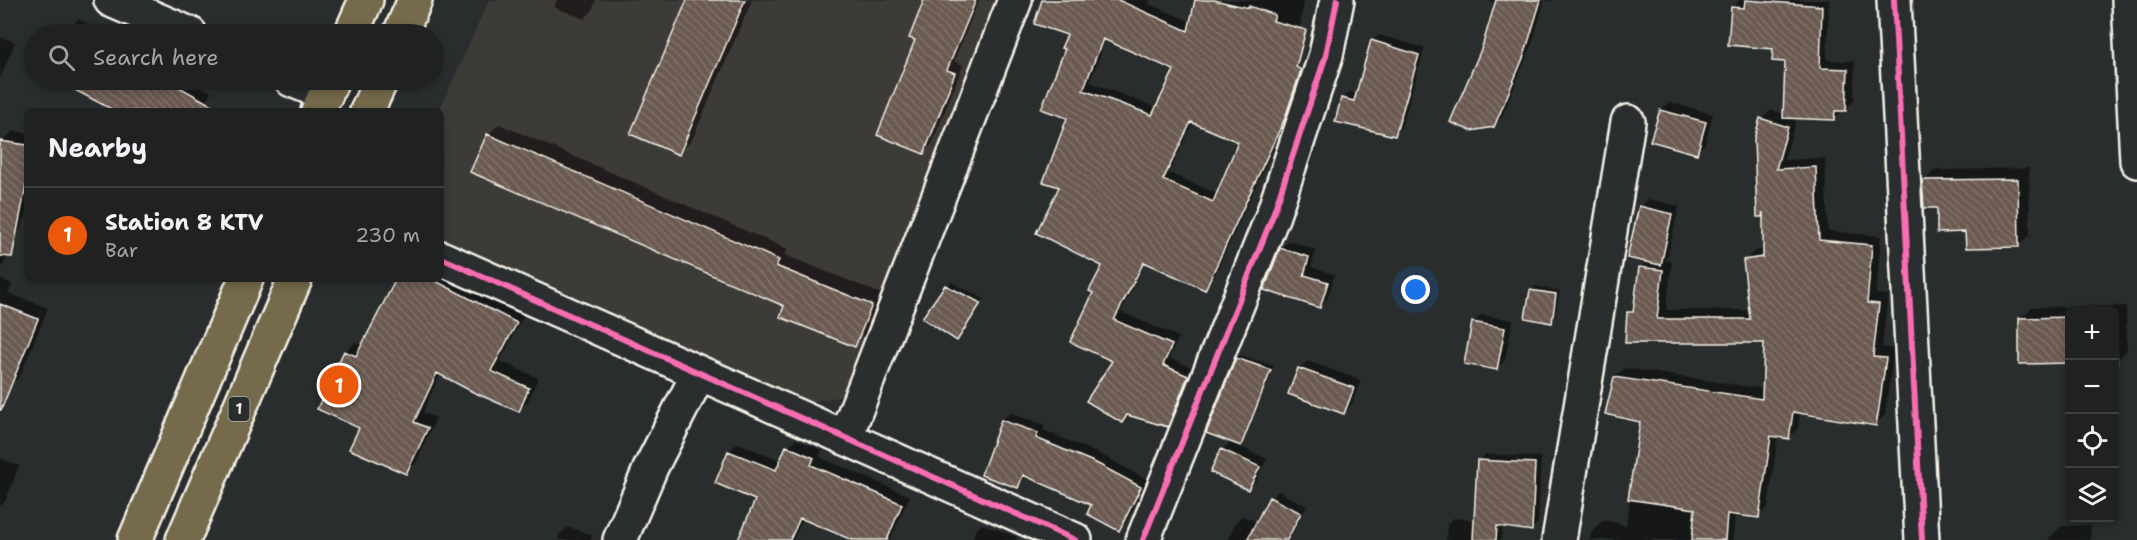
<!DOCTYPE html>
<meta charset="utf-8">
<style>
:root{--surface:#202222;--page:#2d2f2f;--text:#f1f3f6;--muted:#a2a4a5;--line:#3d3f40;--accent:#ea580c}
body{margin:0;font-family:"Shantell Sans",sans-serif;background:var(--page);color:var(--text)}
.controls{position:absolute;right:18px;bottom:18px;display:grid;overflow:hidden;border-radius:9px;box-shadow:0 3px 9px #0003}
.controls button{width:54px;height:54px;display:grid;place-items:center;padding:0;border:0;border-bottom:2px solid var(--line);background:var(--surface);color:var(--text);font:30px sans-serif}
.you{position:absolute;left:1416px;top:290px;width:21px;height:21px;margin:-15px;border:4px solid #fff;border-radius:50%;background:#1a73e8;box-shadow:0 0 0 9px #1a73e833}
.badge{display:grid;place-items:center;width:39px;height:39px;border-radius:50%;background:var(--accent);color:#fff;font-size:20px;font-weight:700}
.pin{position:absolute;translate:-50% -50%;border:3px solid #fff;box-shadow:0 2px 6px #0006}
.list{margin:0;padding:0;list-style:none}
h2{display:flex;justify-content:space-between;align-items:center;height:78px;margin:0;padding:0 24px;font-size:26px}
h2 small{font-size:20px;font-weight:400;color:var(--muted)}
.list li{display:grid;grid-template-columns:39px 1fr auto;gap:18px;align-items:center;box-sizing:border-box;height:96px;padding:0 24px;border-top:2px solid var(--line)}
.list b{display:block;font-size:22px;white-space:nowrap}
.list p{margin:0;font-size:20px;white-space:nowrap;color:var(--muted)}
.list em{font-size:20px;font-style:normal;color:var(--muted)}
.icon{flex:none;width:33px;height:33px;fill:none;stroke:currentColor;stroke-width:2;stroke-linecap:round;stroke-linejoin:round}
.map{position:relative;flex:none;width:2137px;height:540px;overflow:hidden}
.search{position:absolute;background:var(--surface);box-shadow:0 3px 9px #0003;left:24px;top:24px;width:420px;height:66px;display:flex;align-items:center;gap:15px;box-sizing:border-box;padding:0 21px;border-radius:33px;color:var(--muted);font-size:22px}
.panel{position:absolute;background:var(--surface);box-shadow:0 3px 9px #0003;left:24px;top:108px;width:420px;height:174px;border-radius:9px}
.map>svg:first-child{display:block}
.built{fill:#3d3a38}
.shadow{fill:#0007;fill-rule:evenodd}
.building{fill:url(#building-back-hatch);stroke:#f4f1e8;stroke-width:1.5;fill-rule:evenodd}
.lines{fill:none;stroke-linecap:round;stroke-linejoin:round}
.minor-casing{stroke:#f4f1e8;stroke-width:38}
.highway-casing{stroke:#f4f1e8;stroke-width:38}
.minor{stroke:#2a2d2e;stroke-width:33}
.highway{stroke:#746b4b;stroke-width:33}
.cycleway-casing{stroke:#2a2d2e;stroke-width:10}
.cycleway{stroke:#f96db3;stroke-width:6}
.labels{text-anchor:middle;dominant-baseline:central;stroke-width:6;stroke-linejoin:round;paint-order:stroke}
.shield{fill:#2a2d2e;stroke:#b7b6b0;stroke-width:1.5}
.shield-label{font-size:15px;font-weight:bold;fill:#f4f1e8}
</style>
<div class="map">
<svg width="2137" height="540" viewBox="0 0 2137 540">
<defs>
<pattern id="building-back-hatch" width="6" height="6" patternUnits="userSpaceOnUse" patternTransform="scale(1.5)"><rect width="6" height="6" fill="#6a5a51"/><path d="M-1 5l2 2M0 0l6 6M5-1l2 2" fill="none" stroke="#80726a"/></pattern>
</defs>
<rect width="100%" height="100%" fill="#2a2d2e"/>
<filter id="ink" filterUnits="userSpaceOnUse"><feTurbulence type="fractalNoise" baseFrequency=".0167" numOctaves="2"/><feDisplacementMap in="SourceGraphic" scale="12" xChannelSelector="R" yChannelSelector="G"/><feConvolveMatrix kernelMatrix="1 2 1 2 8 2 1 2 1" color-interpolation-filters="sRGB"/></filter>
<g filter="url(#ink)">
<path class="built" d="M489,0h505l-149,396 -50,8 -354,-165v-128h-2z"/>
<path class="shadow" d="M557,0h39l-4,11 -8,8 -30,-12z
M689,0h63l-60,140 -13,13z
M926,0h53l-25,61 9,4 -31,79 -8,8 -7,-113z
M1046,0h104l-1,4 43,18 5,-22h107l-15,108 3,1 -80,172 -7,7 -59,-27 -25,51 58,25 -10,21 26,11 -20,49 -8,8 -39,-12 -6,7 -8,-60 -19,-69 9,-27 -43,-79 8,-68 -3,-70 3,-14zM1106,39l70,30 -19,39 -67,-26zM1194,121l46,20 -22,53 -49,-21z
M1486,0h67l-2,2 -6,-2 -14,47 -29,70 -8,8 -10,-77 12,-45z
M1740,0h89l-2,60 28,1 -1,40 -20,17 -37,-1 -13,43 41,-2 3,73 53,5 -5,58 12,1 -6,52 12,2 -9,66 -9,9 -76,-12 -2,16 -10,10 -10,-2 -10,71 -10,10 -23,-4 -2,27h-144l3,-9 10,-10h9l15,5 15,-105 -26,-44 10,-9 139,21 1,-48h-138l1,-28 7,-8 5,-37 7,-8 -7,-53 8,-8 31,7 -11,49 -4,5 8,1 -6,49h85l-6,-50 10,-9 10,-2v-37l-4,4v-97l10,-9 13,4 3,-54 -55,-52z
M78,19l30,15h-43z
M1379,35l46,13 -24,80 -7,6 -52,-35 7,-7 8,2 16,-53z
M0,37l15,5 -15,37z
M60,80h129l22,12 -11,19h-82z
M1669,102l44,12 -8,30 -9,8 -35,-42z
M499,124l289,125 -3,6 97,39 -17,40 -11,11 -366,-210z
M13,131l14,2v81l-27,58v-121l2,-10z
M2029,168l1,66 -11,12 -52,-15 -29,-24 -14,-26 11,-11z
M1289,241l27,9 -5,17 24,8 -8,24 -8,8 -38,-59z
M441,269l84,44 -25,48 38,17 -10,23 -10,10 -78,-37 -17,38 13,6 -20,45 -10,10 -45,-46 -16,-75 10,-10 8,4 35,-67h43z
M0,279l12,5 -3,9 39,15 -28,68 -11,10 -9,15z
M951,282l33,17 -23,36 -14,-49z
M1535,286l25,5 -5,26 -4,4 -20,-31z
M2126,306l1,44 -11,11 -2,-51h-44v52l-50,-43 12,-12z
M1481,315l32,5 -8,40 -8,8 -24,-45z
M1241,355l33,11 -29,74 -6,6 28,13 -11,22 -8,8 -26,-39 9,-9 6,-82z
M1307,361l54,19 -9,24 -8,9 -45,-44z
M1010,413l35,12 -2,5 61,26 44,24 -22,42 -8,7 -24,-24 -67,-30 -9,12 -35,-13 19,-54z
M796,439l26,11 -3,7 91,39 -20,44h-34l-52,-23 -11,23h-53l17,-41 -40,-17 12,-31 9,-8 44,18 5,-14z
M1486,454l55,3 -3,66 -7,6 -28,-3 -2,14h-55l1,-16 7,-6 22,2 3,-59z
M0,458l19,8 -14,36 -5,4z
M1278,491l29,15 -18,34h-61l7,-17 7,-7 16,6 13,-24z
M982,524l35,13 -1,3h-44l3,-9z
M2090,525l1,15h-42v-2l12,-12z
M568,527l25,8 -2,5h-33l1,-5z"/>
<path class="building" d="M687,0h58l-66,155 -49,-21z
M924,0h52l-29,70 8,3 -31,81 -47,-19 38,-95 -6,-2z
M1042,0h76l70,31 7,-31h19l35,8v-2l26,9 -2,6 33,9 -10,37 5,3 -16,48 -80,172 -61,-28 -30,58 58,25 -9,20 25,11 -20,51 -41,-12 -5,8 -36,-22 26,-40 -42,-19 23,-49 -4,-2 13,-25 -66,-33 23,-46 -16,-5 24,-64 -26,-9 24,-60 -4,-1 6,-13 -33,-11zM1103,39l71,31 -22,45 -69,-25zM1191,122l47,20 -25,60 -50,-22z
M1496,0h45l-17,56 -30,71 -23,4 -21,-9 32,-75z
M1745,0l77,6 -2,62 28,1 -2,42h-11l-1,9 -51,-2 2,-56 -13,-1 1,-12 -45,-4 3,-38 13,1z
M68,26l17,8h-22z
M1371,40l48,15 -24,81 -60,-14 6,-24 13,3z
M56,80h111l55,31h-107z
M1660,110l46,12 -9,32 -47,-13z
M1760,118l28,9 -12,42 40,-2 3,73 53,5 -5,58 12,1 -6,53 13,1 -7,50 -3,18 -83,-14 -4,27 -18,-3 -12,82 -32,-4 -2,26h-33l3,-31 -67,-10 12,-77 -35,-8 9,-37 148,22 2,-56h-139l2,-31h6l6,-45 24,3 -6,49h93l-7,-59 20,-3v-45l-1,5h-5l-3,-78z
M487,134l292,126 -3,6 96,39 -17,42 -75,-30 4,-11 -314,-134z
M0,141l27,4v36l-15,76 -12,-1z
M2018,179l1,68 -53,1 -1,-16 -28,1v-25h-13l-2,-28z
M1639,206l33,8 -11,51 -34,-7z
M1280,248l29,9 -5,18 24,7 -8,26 -56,-18z
M396,279h36l85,44 -26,48 38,17 -10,24 -46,-20 -36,-19 -23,49 14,6 -22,46 -57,-25 10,-21 -42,-19 27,-58 12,5z
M945,285l36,18 -24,38 -35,-23z
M1530,290l26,4 -4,29 -27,-5z
M0,304l38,15 -37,91h-1z
M2070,317v46l-51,1v-46z
M2115,317l2,46h-2z
M1472,322l33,6 -8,42 -33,-6z
M1236,358l35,12 -30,76 -35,-13z
M1298,368l56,20 -10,26 -56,-20z
M1001,420l37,13 -2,5 60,25 45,24 -22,44 -32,-17 4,-9 -68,-30 -5,13 -37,-13z
M786,446l28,12 -3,7 91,39 -15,36h-35l-52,-22 -10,22h-52l17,-40 -40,-17 13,-32 48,19z
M1221,449l39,18 -12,23 -38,-18z
M1477,460l58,3 -3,68 -35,-5 -1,14h-23z
M1269,497l32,16 -14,27h-40z"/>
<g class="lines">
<g class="minor-casing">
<path id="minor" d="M111,0l79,34
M1894,0l28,540
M2129,0l8,161
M292,80l34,14
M441,258l634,282
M845,438l170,-438
M620,540l31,-73 48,-94
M1143,540l130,-325 53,-160 11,-55
M1559,540l69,-418"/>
</g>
<g class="highway-casing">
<path id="highway" d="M351,34l15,-34
M400,34l15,-34
M318,111l14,-31
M367,111l14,-31
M135,540l111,-261
M183,540l112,-261"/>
</g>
<use href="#minor" class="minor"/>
<use href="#highway" class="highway"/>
<g class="cycleway-casing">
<path id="cycleway" d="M1894,0l28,540
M441,258l634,282
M1143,540l130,-325 53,-160 11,-55"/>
</g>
<use href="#cycleway" class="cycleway"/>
</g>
</g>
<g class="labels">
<rect class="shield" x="228.5" y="397" width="21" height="24" rx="4.5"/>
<g class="shield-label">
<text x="239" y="409">1</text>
</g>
</g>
</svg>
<div class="controls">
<button>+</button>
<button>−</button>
<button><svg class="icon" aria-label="locate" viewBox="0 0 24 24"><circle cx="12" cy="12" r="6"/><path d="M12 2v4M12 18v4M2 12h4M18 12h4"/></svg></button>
<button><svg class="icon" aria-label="layers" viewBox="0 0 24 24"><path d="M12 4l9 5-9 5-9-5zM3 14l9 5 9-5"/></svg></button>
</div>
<div class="you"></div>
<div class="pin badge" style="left:339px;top:385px">1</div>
<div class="search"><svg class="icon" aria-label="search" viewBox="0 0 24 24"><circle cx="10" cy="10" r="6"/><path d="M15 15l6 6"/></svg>Search here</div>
<section class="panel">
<h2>Nearby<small></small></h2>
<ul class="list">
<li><span class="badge">1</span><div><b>Station 8 KTV</b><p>Bar</p></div><em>230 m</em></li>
</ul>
</section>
</div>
